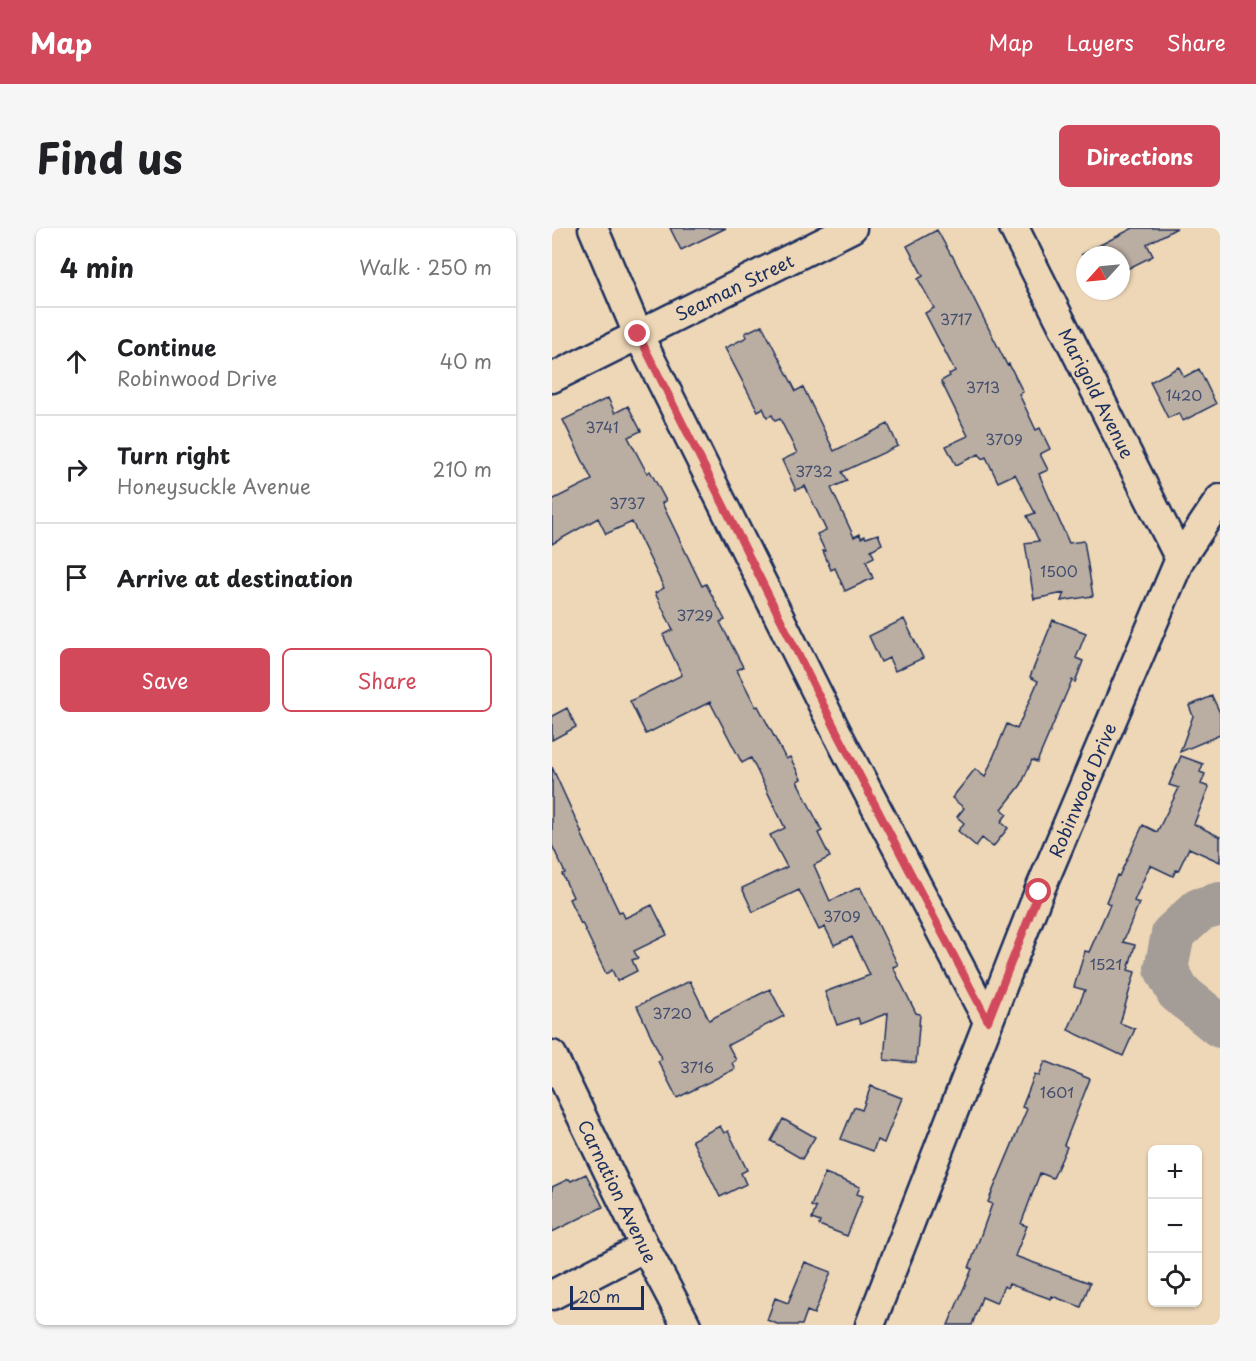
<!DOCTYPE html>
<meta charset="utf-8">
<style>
:root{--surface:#fff;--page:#f6f6f6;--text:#202124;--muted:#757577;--line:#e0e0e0;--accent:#d1495b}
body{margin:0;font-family:"Playpen Sans",sans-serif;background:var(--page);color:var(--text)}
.controls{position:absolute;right:18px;bottom:18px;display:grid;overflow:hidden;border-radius:9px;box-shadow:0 2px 4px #0004}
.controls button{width:54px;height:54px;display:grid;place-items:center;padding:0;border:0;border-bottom:2px solid var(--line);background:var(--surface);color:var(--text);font:30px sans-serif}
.compass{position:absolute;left:524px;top:18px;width:54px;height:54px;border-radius:50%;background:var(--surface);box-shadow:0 2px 4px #0004;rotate:243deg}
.scale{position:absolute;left:18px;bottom:15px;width:74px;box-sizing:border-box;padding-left:6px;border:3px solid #1b2f5e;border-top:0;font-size:16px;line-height:21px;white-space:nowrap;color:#1b2f5e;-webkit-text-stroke:4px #eed7b7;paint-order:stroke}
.stop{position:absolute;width:18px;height:18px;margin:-14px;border:4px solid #d1495b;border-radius:50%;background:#fff}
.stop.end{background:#d1495b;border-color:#fff;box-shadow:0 2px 6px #0008}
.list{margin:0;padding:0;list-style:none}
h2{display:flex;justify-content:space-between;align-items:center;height:78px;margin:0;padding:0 24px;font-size:26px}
h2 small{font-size:20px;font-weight:400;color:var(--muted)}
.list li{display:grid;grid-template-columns:39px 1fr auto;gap:18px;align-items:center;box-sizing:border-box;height:108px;padding:0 24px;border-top:2px solid var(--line)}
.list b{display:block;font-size:22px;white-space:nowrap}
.list p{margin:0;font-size:20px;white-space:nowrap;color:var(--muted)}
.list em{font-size:20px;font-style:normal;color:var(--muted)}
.actions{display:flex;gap:12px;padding:18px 24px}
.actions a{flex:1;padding:14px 0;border:2px solid var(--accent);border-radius:9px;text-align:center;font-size:21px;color:var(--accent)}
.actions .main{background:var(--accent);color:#fff}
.icon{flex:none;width:33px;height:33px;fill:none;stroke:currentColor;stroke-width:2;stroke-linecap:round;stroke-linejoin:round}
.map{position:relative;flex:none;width:668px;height:1097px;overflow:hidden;border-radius:9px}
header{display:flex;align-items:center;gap:36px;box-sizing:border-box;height:84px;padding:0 30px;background:var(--accent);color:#fff}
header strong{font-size:28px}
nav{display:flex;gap:33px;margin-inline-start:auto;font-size:21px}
.intro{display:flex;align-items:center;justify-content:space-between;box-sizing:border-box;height:144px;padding:0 36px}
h1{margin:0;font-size:42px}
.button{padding:15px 27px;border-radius:9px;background:var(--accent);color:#fff;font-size:21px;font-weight:700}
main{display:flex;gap:36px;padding:0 36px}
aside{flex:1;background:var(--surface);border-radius:9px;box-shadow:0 2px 4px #0004}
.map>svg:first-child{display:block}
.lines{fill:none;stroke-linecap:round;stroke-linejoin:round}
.river{stroke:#a39c97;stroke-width:44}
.building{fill:#baada1;stroke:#1b2f5e;stroke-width:1.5}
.minor-casing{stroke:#1b2f5e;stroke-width:33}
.minor{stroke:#eed7b7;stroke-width:28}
.route{stroke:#d1495b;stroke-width:8}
.labels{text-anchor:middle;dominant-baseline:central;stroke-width:4.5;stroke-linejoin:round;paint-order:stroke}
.number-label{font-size:15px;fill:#434e6f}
.street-label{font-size:18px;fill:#1b2f5e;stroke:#eed7b7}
</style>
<header>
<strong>Map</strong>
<nav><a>Map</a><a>Layers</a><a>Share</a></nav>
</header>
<div class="intro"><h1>Find us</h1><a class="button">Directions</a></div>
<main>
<aside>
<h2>4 min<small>Walk · 250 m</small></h2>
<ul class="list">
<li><svg class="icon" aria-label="ahead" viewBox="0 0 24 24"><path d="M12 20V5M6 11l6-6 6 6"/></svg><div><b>Continue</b><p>Robinwood Drive</p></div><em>40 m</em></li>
<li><svg class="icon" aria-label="right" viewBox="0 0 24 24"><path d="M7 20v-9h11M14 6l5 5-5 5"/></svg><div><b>Turn right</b><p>Honeysuckle Avenue</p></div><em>210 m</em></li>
<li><svg class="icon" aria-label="arrive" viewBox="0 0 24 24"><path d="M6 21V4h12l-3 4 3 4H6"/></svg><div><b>Arrive at destination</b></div></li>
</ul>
<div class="actions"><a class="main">Save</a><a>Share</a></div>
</aside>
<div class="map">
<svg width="668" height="1097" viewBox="0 0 668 1097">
<rect width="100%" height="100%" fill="#eed7b7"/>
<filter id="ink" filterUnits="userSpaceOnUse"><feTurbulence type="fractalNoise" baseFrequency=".0167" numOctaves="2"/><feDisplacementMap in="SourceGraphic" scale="12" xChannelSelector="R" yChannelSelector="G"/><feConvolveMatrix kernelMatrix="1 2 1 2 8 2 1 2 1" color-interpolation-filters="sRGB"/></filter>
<g filter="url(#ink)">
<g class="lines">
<path class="river" d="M668,676l-21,6 -26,24 -7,35 12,23 42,34"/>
</g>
<path class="building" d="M118,0h56l-45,22z
M581,0h44l-30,16 6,12 -32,16v-17h-40z
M385,2l14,25h1l55,110 2,-1 14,28 -4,2 17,36 4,-2 10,21 -10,5 8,16 -9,4 30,69 15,-2 9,55 -32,5 3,-8 -30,6 -9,-56 14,-2 -12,-25 8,-3 -20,-39 -17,8 -12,-25 -4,2 -3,-5 -23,11 -10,-19 22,-10 -27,-55 9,-5 -1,-2 6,-3 -30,-58 9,-5 -16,-29 5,-3 -16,-30z
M210,97l34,66 7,-4 31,64 54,-27 10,22 -56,26 5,9 -16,7 23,49 6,-3 1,4 4,-2 1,2 12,-4 4,10 -11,6 3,7 -8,4 7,17 -28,13 -10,-23 -4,2 -8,-19h2l-8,-17 9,-4 -21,-44 -9,4 -14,-30 15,-7 -17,-34 -5,2 -3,-6 -5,2 -4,-9 -5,3 -33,-63 22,-11 -2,-4z
M627,139l5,10 15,-8 17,35 -33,17 -4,-8 -11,5 -18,-36z
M56,170l7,15 13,-7 13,25 -13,6 19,36 3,-2 16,30 -4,2 40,83 4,-2 19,36 -5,2 23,45 -6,3 19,37 2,-1 28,53 4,-2 11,22 -4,2 25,50 -4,2 12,24 -16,8 16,36 30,-14 38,78 -5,2 23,46 4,1 -4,49 -32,-3 4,-47 -28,11 -2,-6 -21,7 -12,-33 45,-17 -18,-38 -18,8 -9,-18 -6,3 -20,-40 -46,22 -11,-24 45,-21 -17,-32 15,-7 -34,-70 -9,5 -32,-61 -64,32 -16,-33 52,-26 -19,-40 10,-5 -18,-37 9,-5 -32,-66 -26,12 -8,-16 -46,26v-44l40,-20 -29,-60z
M352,391l19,39 -28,13 -6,-13 -8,4 -12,-26z
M501,392l33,13 -10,25 7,3 -8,21 -3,-2 -35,82 -5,-2 -11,25 -19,24 5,5 -6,8 7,6 -15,19 -11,-9 -6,8 -18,-15 6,-8 -7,-6 7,-9 -12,-10 23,-29 10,8 22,-53 10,5 21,-48 -8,-4z
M660,468l8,17v22l-40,17 13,-36 -4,-10z
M15,480l9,19 -24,13v-24z
M629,528l22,8 -3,8 5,2 -4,10 8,3 -15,37 26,13v25l-31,-14 -11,23 -2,-1 -3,6 -23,-11 -16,36 5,2 -16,39 12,3 -7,25 7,2 -15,51 15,6 -12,27 -55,-26 17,-40 -11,-3 11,-36 4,1 21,-48 -4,-2 11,-27 2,1 24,-51 14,7 22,-44 -10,-3z
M0,539l30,66h-1l38,79 3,-1 3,7 27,-13 15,30 -33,16 4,7 -6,2 5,11 -20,10 -5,-11 -6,4 -24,-51 -1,1 -12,-25 4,-2 -11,-23 3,-1 -13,-28z
M138,753l19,39 61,-31 14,27 -56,29 8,15 -4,3 3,6 -58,29 -19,-37 4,-2 -25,-53z
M493,833l45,18 -26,66 3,2 -14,31 -13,-5 -19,51 6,2 -12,30 75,27 -9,24 -29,-11 -1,3 -42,-15 -2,4 -3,-2 -8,17 -14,-6 -10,28h-24l24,-56 -3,-1 23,-64 -4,-2 39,-93 -5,-2 13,-33 4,2z
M319,858l31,12 -18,45 -7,-3 -4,11 -32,-12 13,-32 8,3z
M231,891l32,18 -13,22 -31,-18z
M168,898l4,7 4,-2 19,39 -6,3 5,11 -26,13 -28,-57z
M273,945l35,14 -3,7 6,2 -16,40 -28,-11 1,-3 -8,-3 4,-11 -5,-2z
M34,946l17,33 -51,25v-45l17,-8 2,2z
M253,1034l26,10 -17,42 -7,-3 -5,14h-22l-13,-5 8,-22 13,5z"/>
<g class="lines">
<g class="minor-casing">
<path id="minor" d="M41,0l45,106 198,397 152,290
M462,0l166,331
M0,150l300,-150
M0,827l93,192 41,78
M0,1067l93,-48
M318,1097l169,-433 141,-333 40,-60"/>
</g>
<use href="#minor" class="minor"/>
</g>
</g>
<g class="lines" filter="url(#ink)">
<path class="route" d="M86,106l198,396 152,291 51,-129"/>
</g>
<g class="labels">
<g class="number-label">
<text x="404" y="90">3717</text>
<text x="431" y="158">3713</text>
<text x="632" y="166">1420</text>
<text x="50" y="198">3741</text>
<text x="452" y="210">3709</text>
<text x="262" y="242">3732</text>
<text x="75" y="274">3737</text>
<text x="507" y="342">1500</text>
<text x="143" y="386">3729</text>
<text x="290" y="687">3709</text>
<text x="554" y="735">1521</text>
<text x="120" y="784">3720</text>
<text x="145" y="838">3716</text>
<text x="505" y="863">1601</text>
</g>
<g class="street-label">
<text transform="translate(182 59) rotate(-26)">Seaman Street</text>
<text transform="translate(545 165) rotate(63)">Marigold Avenue</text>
<text transform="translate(530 562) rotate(-67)">Robinwood Drive</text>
<text transform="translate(66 963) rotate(64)">Carnation Avenue</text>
</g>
</g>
</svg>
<div class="controls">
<button>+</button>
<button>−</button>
<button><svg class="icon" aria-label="locate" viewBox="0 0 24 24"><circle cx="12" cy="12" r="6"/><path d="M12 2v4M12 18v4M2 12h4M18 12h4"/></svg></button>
</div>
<svg class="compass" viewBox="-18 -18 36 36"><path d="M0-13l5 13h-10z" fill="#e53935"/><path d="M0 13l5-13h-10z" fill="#757577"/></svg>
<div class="scale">20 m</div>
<div class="stop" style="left:487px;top:664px"></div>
<div class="stop end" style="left:86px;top:106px"></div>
</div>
</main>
